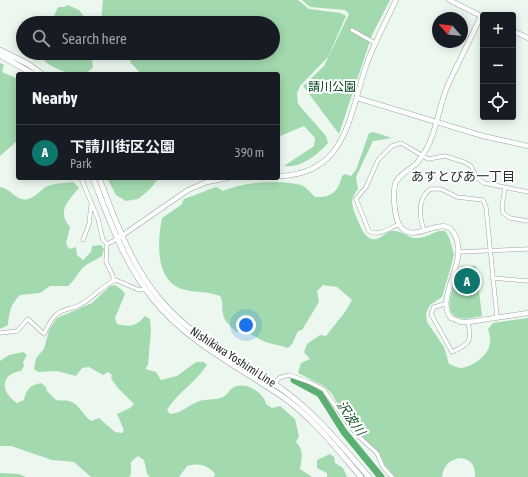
<!DOCTYPE html>
<meta charset="utf-8">
<style>
:root{--surface:#171b24;--page:#20242c;--text:#f1f3f6;--muted:#9ea1a6;--line:#363941;--accent:#0f766e}
body{margin:0;font-family:"Asap Condensed","Noto Sans JP",sans-serif;background:var(--page);color:var(--text)}
.controls{position:absolute;right:12px;top:12px;display:grid;overflow:hidden;border-radius:4px;box-shadow:0 2px 10px #0003}
.controls button{width:36px;height:36px;display:grid;place-items:center;padding:0;border:0;border-bottom:1px solid var(--line);background:var(--surface);color:var(--text);font:20px sans-serif}
.compass{position:absolute;left:432px;top:12px;width:36px;height:36px;border-radius:50%;background:var(--surface);box-shadow:0 2px 10px #0003;rotate:297deg}
.you{position:absolute;left:246px;top:325px;width:14px;height:14px;margin:-10px;border:3px solid #fff;border-radius:50%;background:#1a73e8;box-shadow:0 0 0 6px #1a73e833}
.badge{display:grid;place-items:center;width:26px;height:26px;border-radius:50%;background:var(--accent);color:#fff;font-size:13px;font-weight:700}
.pin{position:absolute;translate:-50% -50%;border:2px solid #fff;box-shadow:0 1px 4px #0006}
.list{margin:0;padding:0;list-style:none}
h2{display:flex;justify-content:space-between;align-items:center;height:52px;margin:0;padding:0 16px;font-size:17px}
h2 small{font-size:13px;font-weight:400;color:var(--muted)}
.list li{display:grid;grid-template-columns:26px 1fr auto;gap:12px;align-items:center;box-sizing:border-box;height:56px;padding:0 16px;border-top:1px solid var(--line)}
.list b{display:block;font-size:15px;white-space:nowrap}
.list p{margin:0;font-size:13px;white-space:nowrap;color:var(--muted)}
.list em{font-size:13px;font-style:normal;color:var(--muted)}
.icon{flex:none;width:22px;height:22px;fill:none;stroke:currentColor;stroke-width:2;stroke-linecap:round;stroke-linejoin:round}
.map{position:relative;flex:none;width:528px;height:477px;overflow:hidden}
.search{position:absolute;background:var(--surface);box-shadow:0 2px 10px #0003;left:16px;top:16px;width:264px;height:44px;display:flex;align-items:center;gap:10px;box-sizing:border-box;padding:0 14px;border-radius:22px;color:var(--muted);font-size:15px}
.panel{position:absolute;background:var(--surface);box-shadow:0 2px 10px #0003;left:16px;top:72px;width:264px;height:108px;border-radius:4px}
.map>svg:first-child{display:block}
.green{fill:#a3d9af}
.lines{fill:none;stroke-linecap:round;stroke-linejoin:round}
.river{stroke:#5baf72;stroke-width:7}
.minor-casing{stroke:#9ba69d;stroke-width:4.5}
.tertiary-casing{stroke:#9ba69d;stroke-width:5.5}
.secondary-casing{stroke:#9ba69d;stroke-width:6}
.minor{stroke:#fff;stroke-width:3.5}
.tertiary{stroke:#fff;stroke-width:4.5}
.secondary{stroke:#fff;stroke-width:5}
.labels{text-anchor:middle;dominant-baseline:central;stroke-width:4;stroke-linejoin:round;paint-order:stroke}
.park-label{font-size:12px;fill:#00441d;stroke:#fff}
.street-label{font-size:12px;fill:#2a2f2b;stroke:#fff}
.neighbourhood-label{font-size:13px;fill:#2a2f2b;stroke:#fff}
.water-label{font-size:13px;font-style:italic;fill:#16532c;stroke:#fff}
</style>
<div class="map">
<svg width="528" height="477" viewBox="0 0 528 477">
<rect width="100%" height="100%" fill="#ecf8ef"/>
<path class="green" d="M103,0h195l11,9 32,4 5,3 -18,41 -28,29 -3,7 1,11 28,32 2,7c-11,12 -26,25 -44,23l30,-20 1,-8 -11,-12 -26,11v-63h-137l-10,-11 -3,-10h145v-30h-172z
M302,0h88l-18,35 -33,99 -36,-48 21,-20 25,-52 -4,-4 -35,-3z
M68,5l11,5 10,13h-38l7,-16h6z
M44,53h47l2,14 -7,7c-18,0 -25,-2 -41,-12z
M0,63l4,2 -2,7 16,7v61l-18,16z
M373,132l19,6 -19,3 -17,36 2,12c-8,11 -7,15 -2,27 4,9 9,26 21,23 6,-2 10,-8 16,-8 8,-1 15,7 23,7 11,1 19,-9 29,-7l4,6 5,17 -2,9 -10,34 -12,8 -4,8 1,9 17,25 5,17c4,1 8,4 12,4 12,-1 29,-14 29,-26 1,-4 -1,-9 -2,-13l5,-6 35,-5v159h-53c2,-26 -31,-24 -33,0h-47l-9,-10 -7,-14 -8,-6 -29,-36 -10,-17 -8,-8 -26,-13 3,-10 9,-4 -6,-7 3,-8 13,-9 6,1 19,-24 7,-12 -15,-13 -14,-2 -6,6 2,11 -17,28 -4,1 -6,13 -4,4c-7,-3 -15,-3 -22,-6 -11,-3 -16,-13 -30,-10 -5,-5 -12,-11 -13,-18 -2,-7 1,-11 -3,-18 -13,-5 -21,-3 -34,-6 -31,-6 -29,-47 -24,-72l19,-13 3,-6 32,-12 7,4c20,-9 56,-12 78,-6 5,2 10,8 14,12 16,1 23,-5 27,-21l3,-2 6,2 5,-6 13,-37z
M107,178h52l-10,12 -11,9 -12,2 -10,-6z
M73,182l6,6c-10,12 -23,23 -9,39l-4,16 3,6 7,-2 1,8 6,5 8,-8 1,-6 9,-1 3,4 -2,7c-7,5 -16,7 -22,15 -4,5 -6,10 -12,15h-18l-10,7 -20,2c-9,9 -11,17 -12,30l-8,4v-142c9,1 13,9 21,12 12,3 18,-9 27,-13 8,-3 17,-3 25,-4z
M461,266h15l6,50c-7,1 -15,4 -22,2 -22,-4 -3,-39 1,-52z
M115,285l7,5 3,4 -10,24 2,6c13,3 19,3 28,-8l5,3 1,11 -3,35 -3,4 11,3 5,8 16,-4 19,-14h8l3,3c-11,17 -29,27 -40,45l3,4c11,-1 16,-7 25,-11 8,-5 19,-2 28,-6 6,-3 7,-10 14,-11 11,-3 27,7 29,18l6,4 8,-2 15,13 4,17 -3,6c8,9 6,15 4,27l12,8h-98l1,-3c-8,-10 -17,-11 -28,-8l-8,11h-29l-3,-3 -3,-14 -6,-4 -7,6v12l-2,3h-38l-17,-15 -22,-2 -41,-14h-11v-85l9,-6 14,-3 4,3 -4,7 1,4 -3,5c-21,3 -21,21 -4,32l7,-3c2,-10 6,-15 17,-17l5,4 1,4 9,9c4,1 10,0 13,1 10,2 14,15 22,20l8,-3 16,14 7,1 2,-3 -7,-16 13,-6 4,-4 -17,-17 -6,-9 1,-3 -4,-3 -5,3 -14,-8 -7,1 -6,8 -19,-5 -19,1 -4,-3 2,-11 8,-9 5,-19 8,-12 35,-15 18,-17z
M330,454l4,3 1,6 8,5 4,9h-20v-4l-10,-5v-8z
M0,473l19,1 7,3h-26z"/>
<g class="lines">
<path class="river" d="M294,380l26,14 24,38 37,45"/>
<g class="minor-casing">
<path id="minor" d="M352,30l23,13
M81,178l17,41 5,21 4,4 10,-5
M505,188l-3,18 1,7 7,5 18,3
M399,224c-9,4 -21,13 -30,7l-13,-32 10,-12 12,-27 14,-14 9,-3 27,16 17,-3 19,6 7,4 6,12 7,5 44,9
M424,230c-5,-14 -7,-30 6,-41h11l16,8 26,3 3,7 11,110
M83,240l6,-16 2,-19
M107,244l-1,18 7,14v5
M459,252l69,-3
M492,278l36,3
M445,304l-11,3 -3,7 21,38c18,-8 20,-11 16,-30
M0,333l17,-2 11,-12 16,15c4,-7 6,-14 12,-19 6,-6 14,-6 22,-9 15,-7 24,-21 38,-26l23,10 7,-1
M275,384l4,-6 10,-3 20,7 14,7 33,45 21,19 6,14 9,10"/>
</g>
<g class="tertiary-casing">
<path id="tertiary" d="M449,0l34,17
M481,16c-11,24 -23,47 -34,71 -8,20 -10,42 -20,61 -3,5 -6,10 -10,15 -7,7 -19,12 -22,21 -2,10 -1,33 5,42 16,23 50,-24 58,19 4,23 -22,56 -7,73l10,4h7l60,-9
M513,31l15,7
M357,98l126,38 45,10
M278,176c68,-1 71,-59 88,-110 8,-23 20,-44 30,-66
M120,237l68,-47 19,-8 21,-4"/>
</g>
<g class="secondary-casing">
<path id="secondary" d="M0,50l28,14 14,10
M0,55l33,19
M93,178c17,43 31,85 60,121 35,44 85,67 130,98 31,22 54,52 78,80
M99,178c16,41 31,85 59,119 35,44 85,63 129,96 31,23 56,55 82,84"/>
</g>
<use href="#minor" class="minor"/>
<use href="#tertiary" class="tertiary"/>
<use href="#secondary" class="secondary"/>
</g>
<g class="labels">
<g class="park-label">
<text x="332" y="87">請川公園</text>
</g>
<g class="street-label">
<text transform="translate(233 357) rotate(33)">Nishikiwa Yoshimi Line</text>
</g>
<g class="neighbourhood-label">
<text x="463" y="176">あすとぴあ一丁目</text>
</g>
<g class="water-label">
<text transform="translate(351 418) rotate(55)">沢波川</text>
</g>
</g>
</svg>
<div class="controls">
<button>+</button>
<button>−</button>
<button><svg class="icon" aria-label="locate" viewBox="0 0 24 24"><circle cx="12" cy="12" r="6"/><path d="M12 2v4M12 18v4M2 12h4M18 12h4"/></svg></button>
</div>
<svg class="compass" viewBox="-18 -18 36 36"><path d="M0-13l5 13h-10z" fill="#e53935"/><path d="M0 13l5-13h-10z" fill="#9ea1a6"/></svg>
<div class="you"></div>
<div class="pin badge" style="left:467px;top:281px">A</div>
<div class="search"><svg class="icon" aria-label="search" viewBox="0 0 24 24"><circle cx="10" cy="10" r="6"/><path d="M15 15l6 6"/></svg>Search here</div>
<section class="panel">
<h2>Nearby<small></small></h2>
<ul class="list">
<li><span class="badge">A</span><div><b>下請川街区公園</b><p>Park</p></div><em>390 m</em></li>
</ul>
</section>
</div>
